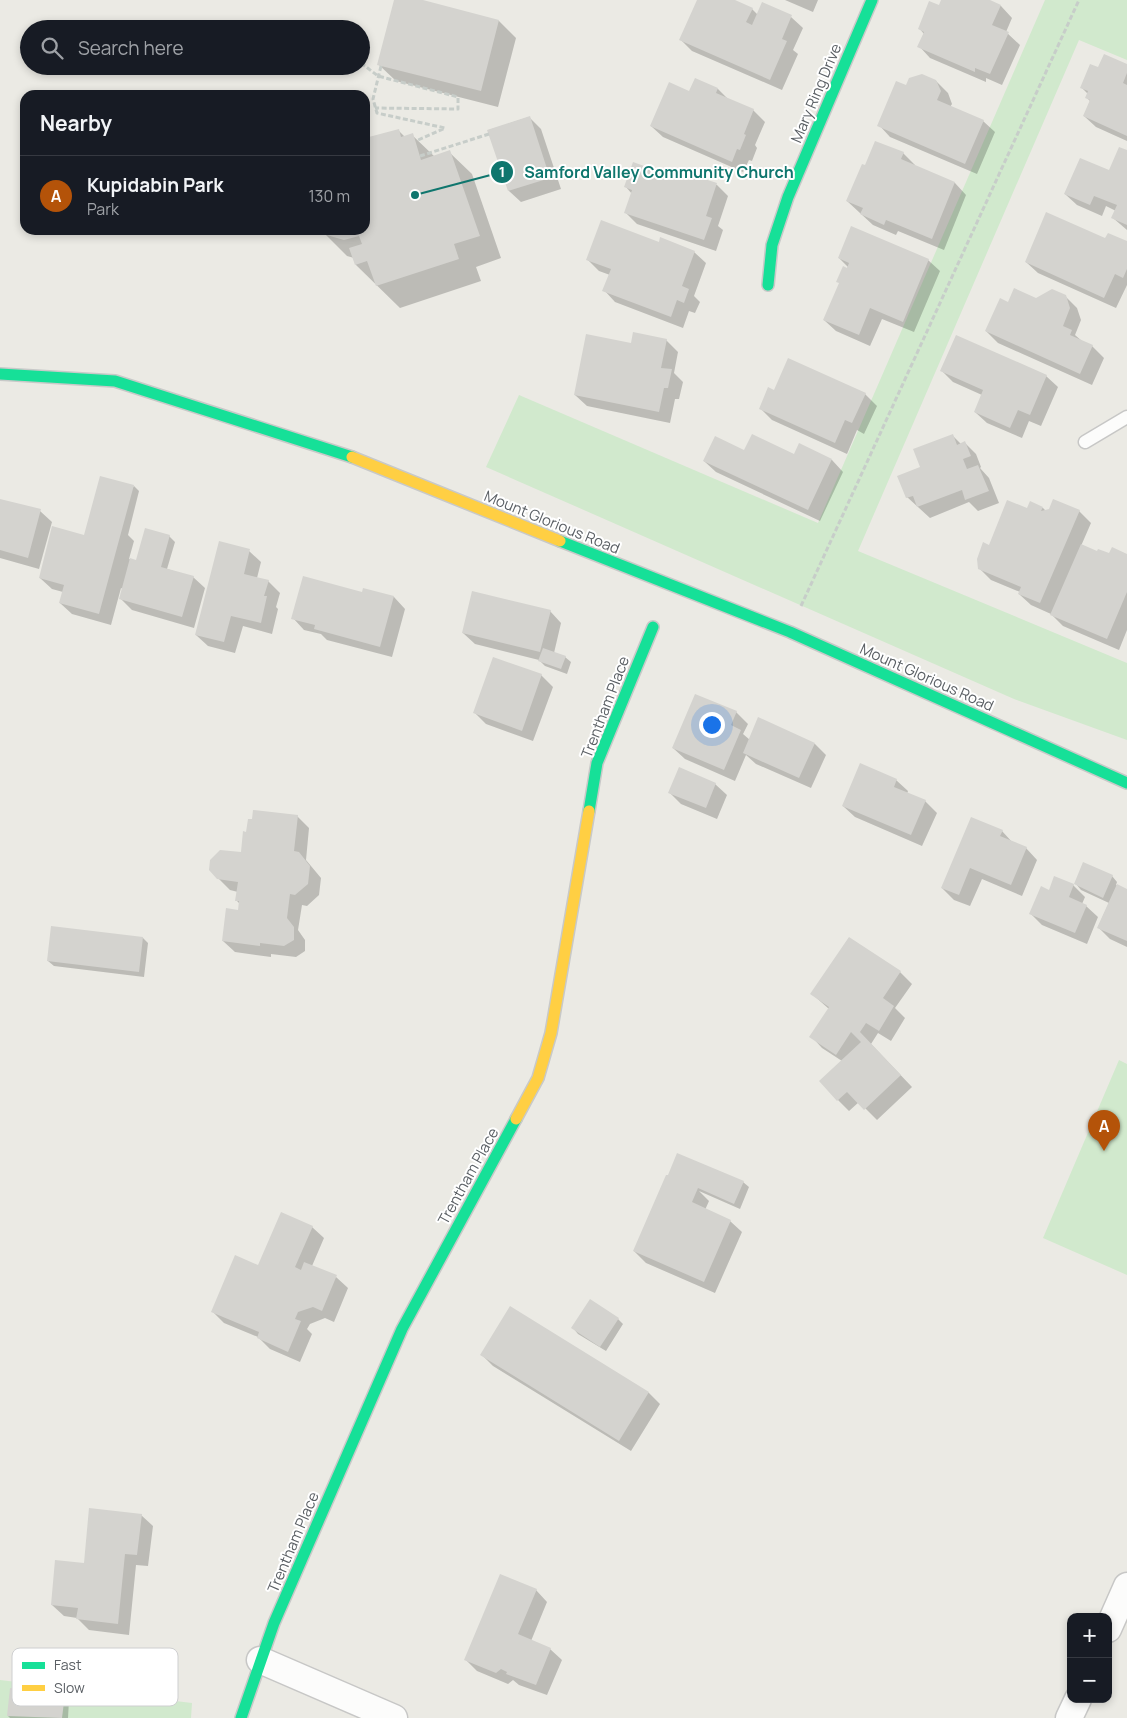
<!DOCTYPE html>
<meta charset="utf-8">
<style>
:root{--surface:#171b24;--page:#242831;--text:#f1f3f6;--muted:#9ea1a6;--line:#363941;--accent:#b45309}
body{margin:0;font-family:Manrope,sans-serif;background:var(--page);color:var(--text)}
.controls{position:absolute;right:15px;bottom:15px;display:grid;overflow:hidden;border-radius:10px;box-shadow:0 2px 8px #0003}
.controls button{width:45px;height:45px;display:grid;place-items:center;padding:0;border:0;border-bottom:1px solid var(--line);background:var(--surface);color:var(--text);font:25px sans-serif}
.you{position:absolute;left:711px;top:724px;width:18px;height:18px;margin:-12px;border:4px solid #fff;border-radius:50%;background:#1a73e8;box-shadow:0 0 0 8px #1a73e833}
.badge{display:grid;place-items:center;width:32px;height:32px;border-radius:50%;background:var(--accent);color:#fff;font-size:16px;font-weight:700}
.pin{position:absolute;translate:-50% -41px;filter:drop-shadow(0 1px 2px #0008)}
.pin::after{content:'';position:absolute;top:26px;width:18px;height:15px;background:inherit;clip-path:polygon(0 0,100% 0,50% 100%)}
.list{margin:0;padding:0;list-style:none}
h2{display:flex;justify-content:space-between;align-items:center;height:65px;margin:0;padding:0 20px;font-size:21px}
h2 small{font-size:16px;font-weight:400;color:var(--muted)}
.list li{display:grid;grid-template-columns:32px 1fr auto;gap:15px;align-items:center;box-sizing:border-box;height:80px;padding:0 20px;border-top:1px solid var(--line)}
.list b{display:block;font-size:19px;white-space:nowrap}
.list p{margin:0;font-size:16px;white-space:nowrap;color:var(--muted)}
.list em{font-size:16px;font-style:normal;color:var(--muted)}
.icon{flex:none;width:28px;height:28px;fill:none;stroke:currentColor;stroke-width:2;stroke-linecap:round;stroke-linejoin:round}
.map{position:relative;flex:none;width:1127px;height:1718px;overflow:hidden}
.search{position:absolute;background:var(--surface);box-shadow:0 2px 8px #0003;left:20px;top:20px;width:350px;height:55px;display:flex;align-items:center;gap:12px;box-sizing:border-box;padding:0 18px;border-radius:28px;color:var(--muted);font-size:19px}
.panel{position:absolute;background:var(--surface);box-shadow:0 2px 8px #0003;left:20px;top:90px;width:350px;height:145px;border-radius:15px}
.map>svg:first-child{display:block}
.green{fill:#d1e9cd}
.shadow{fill:#0003}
.building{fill:#d4d3cf}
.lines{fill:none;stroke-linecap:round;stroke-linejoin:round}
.lane-casing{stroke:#c7c7c6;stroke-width:15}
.street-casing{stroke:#c7c7c6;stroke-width:29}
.fast-casing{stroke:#c8c9c8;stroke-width:14}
.slow-casing{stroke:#c8c9c8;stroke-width:14}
.path{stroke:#c7cdc9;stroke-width:3;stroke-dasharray:5 2.5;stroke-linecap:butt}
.lane{stroke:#fcfcfb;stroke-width:12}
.street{stroke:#fcfcfb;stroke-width:26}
.fast{stroke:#16e098;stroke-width:11}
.slow{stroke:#ffcf43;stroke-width:11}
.labels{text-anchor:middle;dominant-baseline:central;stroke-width:4;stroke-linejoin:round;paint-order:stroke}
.street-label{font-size:15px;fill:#5a5f64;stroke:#fff}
.key{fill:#fff;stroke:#cecfd0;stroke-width:1}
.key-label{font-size:14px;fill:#5a5f64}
.leader{fill:none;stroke:#0f766e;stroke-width:2}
.callout-dot{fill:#0f766e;stroke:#fff;stroke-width:2}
.mark-label{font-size:15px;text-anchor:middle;font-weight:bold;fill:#fff}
.callout-label{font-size:16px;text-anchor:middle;font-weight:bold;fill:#0f766e;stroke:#fff;stroke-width:4;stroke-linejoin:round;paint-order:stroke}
</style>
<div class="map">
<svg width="1127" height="1718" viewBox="0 0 1127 1718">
<rect width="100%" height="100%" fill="#ebeae4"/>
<path class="green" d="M1045,0h82v60l-48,-20 -221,511 269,112v77l-113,-41 -528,-232 33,-72 299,128z
M1119,1060l8,4v211l-84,-37z
M0,1680l192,23 -1,15h-191z"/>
<path class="shadow" d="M395,0h23l81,21 17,17 -18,69 -102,-26 -18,-17z
M698,0h34l20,9 6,6 33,2 12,11 -10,22 5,4 -16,36 -90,-39 -11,-11z
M785,0h33l-5,12z
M943,0h44l14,6 11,12 -6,14 14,13 -18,40 -16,-7v4l-56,-24 -11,-12 5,-12 -5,-6 21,-21z
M1127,66v75l-31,-14 -12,-11 6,-15 -4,-4 2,-3 -7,-7 18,-18z
M936,81l12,12 4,11 -2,3 33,14 12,11 -18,42 -87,-37 -11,-12 28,-38z
M718,89l11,11 24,10 12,12 -10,23 2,3 -5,13 -3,-1 -6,12 -80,-35 -12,-11 39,-34z
M529,117l12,12 20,60 -40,13 -12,-11 -20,-61z
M398,130l7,7 7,-2 23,22 14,-5 23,22 29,84 -25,9 5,14 -81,27 -44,-43 -2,-7 -7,-2 -23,-23 -2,-3h43v-91z
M1127,151v79l-14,-12 3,-7 -10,-5 -4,10 -25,-11 -12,-11 45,-22z
M903,153l12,12 -1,1 41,17 11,12 -22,55 -46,-19 -2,4 -23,-10 -26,-24 18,-34z
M687,174l30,11 11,11 -10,30 5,4 -7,21 -79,-27 -11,-11 6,-19 -6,-7 58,-5z
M1127,242v43l-11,23 -78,-35 -12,-11z
M659,243l35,9 12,11 -12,33 6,6 -5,11 -6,-2 -6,17 -68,-26 -11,-12 6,-15 -11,-4 -12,-12z
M839,258l89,2 12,11 -26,61 -32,-13 -12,27 -34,-15 -12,-11 24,-53z
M1065,296l12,12 4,12 -6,15 8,7 9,4 12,12 -12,27 -94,-42 -12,-12 50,-31z
M666,340l12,12 -4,21 9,9 -4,17h-4l-5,24 -83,-17 -12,-11 57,-51z
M942,371l104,5 12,11 -17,39 -12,-5 -7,17 -35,-15 -12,-11 7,-17 -29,-13z
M774,391l91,3 12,12 -13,28 -7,-4 -10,24 -75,-34 -12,-12z
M952,435l9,9 4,-1 11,11 5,13 -1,1 9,10 10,25 -21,8 -9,-9 -39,16 -23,-21 14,-30z
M745,451l87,9 11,12 -23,49 -104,-49 -12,-11z
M134,486l5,5 -11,44 6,6 -5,18 11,3 29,-26 6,6 -8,27 26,8 12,11 -11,40 -62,-18 -11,-11 2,-10 -2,-1 -10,37 -39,-11 -12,-11 3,-11 -11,-3 -12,-11 45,-41z
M0,500l40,11 12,11 -13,47 -39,-11z
M1043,508l3,3h33l12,12 -10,23 16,7 30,2v75l-8,20 -56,-24 -12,-12 -20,-9 -12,-11 1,-2 -29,-12 -12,-12 10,-22 39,-37z
M249,551l12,11 -4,16 11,3 12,12 -4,14 2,2 -6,25 -29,-8 -8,27 -27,-7 -12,-11z
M363,594l31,3 11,12 -13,48 -65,-17 -6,-6 -17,-4 -11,-12z
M550,611l11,12 -7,30 11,4 6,5 -4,12 -22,-8 -6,-6 -64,-16 -12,-11z
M541,675l12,12 -20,54 -47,-17 -11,-11z
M736,712l12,12 -5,10 7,6 65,4 11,11 -15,33 -55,-24 -10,-9 -11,26 -50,-22 -12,-11z
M896,780l12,11 -1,3 18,7 12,12 -15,33 -67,-29 -12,-11z
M715,784l12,11 -10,24 -36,-15 -12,-12z
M297,816l12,12 -3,32 15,18 -2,17 -12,11 -5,-1 -4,25 7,10v11l-9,6 -25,-3v3l-36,-5 -12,-11 16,-30 1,-7 -3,-3 1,-9 -8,-2 -12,-12 24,-24z
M1002,831l11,12 13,5 11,12 -15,36 -40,-17 -12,27 -16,-6 -12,-12z
M1112,876l5,6 -1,3 11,6v56l-17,-8 -12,-12 11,-24 -28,-13 -5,-6z
M1073,885l12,12 -3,7 4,2 12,11 -11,27 -45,-19 -12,-12 19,-22z
M52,928l91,10 5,5 -4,34 -90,-11 -6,-5z
M849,938l51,34 12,12 -17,24 10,10 -14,23 -13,-8 -7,11 41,43 -35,33 -18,-18 -10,9 -11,-11 4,-39 -20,-13 -11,-12 18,-27 -17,-15z
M666,1177l77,5 6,5 -9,22 -41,-18 10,10 -4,9 25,11 12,11 -27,61 -69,-30 -12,-12z
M312,1227l12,11 -12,28 24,11 12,11 -14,34 -9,-4 -15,6 -3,5 5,5 -12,28 -30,-13 -12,-12 -34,-14 -12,-12 47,-45z
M510,1308l139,85 11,11 -29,47 -138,-85 -11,-11z
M618,1319l5,5 -17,27 -28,-17 -5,-6z
M141,1515l12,11 -5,40 -12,-1 -7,70 -40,-5 -12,-12 -13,-2 -12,-11 33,-41z
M536,1590l11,12 -16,39 19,8 12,11 -15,35 -28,-10 -6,-5 -5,4 -31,-13 -11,-11z
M64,1695l5,5 -1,18h-58l-2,-2z"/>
<path class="building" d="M394,0h29l76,20 -18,71 -104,-26z
M697,0h38l18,8 -7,14 6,3 10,-23 30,13 -10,24 5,2 -17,39 -91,-40z
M941,0h49l11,5 -9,20 17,7 -19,42 -15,-6v4l-58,-25 7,-15 -6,-3 11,-28 10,4z
M1104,54l23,10v9l-4,10 4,2v51l-44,-20 7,-16 -5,-2 3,-7 -8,-3 10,-24 8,3z
M922,74l14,6 5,11 -4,9 47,20 -19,44 -88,-38 19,-45 10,4 3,-7z
M695,78l23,10 -2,5 38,16 -10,25 2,1 -6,15 -3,-1 -5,13 -82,-36 19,-44 20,9z
M530,116l20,62 -42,13 -21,-61z
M399,129l2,8 12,-4 8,27 29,-10 30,86 -26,8 5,15 -83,27 -9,-25 -12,4 -6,-17 13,-4 -3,-8 -15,4 -21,-6 -2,-4h44v-92z
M875,141l29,11 -3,7 54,23 -23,57 -46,-19 -2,5 -24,-11 3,-6 -17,-7 16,-37 3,1z
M1119,147l8,3v75l-16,-7 6,-13 -23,-9 -4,9 -26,-11 16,-36 29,12z
M633,162l50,18 3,-7 31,10 -11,33 6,2 -8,22 -80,-27 8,-23 -8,-3z
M1046,212l59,26 3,-5 19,8v28l-4,9 -8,-4 -11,24 -79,-36z
M601,220l58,22 1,-5 35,14 -13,35 7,3 -5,14 -7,-3 -6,17 -69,-26 9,-22 -25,-9z
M851,226l78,33 -26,63 -33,-14 -11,27 -36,-15 16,-37 -3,-1 7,-16 4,2 2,-5 -11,-5z
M1014,288l22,10 16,-9 14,6 4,13 -7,18 9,4 -2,5 23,10 -13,29 -95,-43 15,-33 8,4z
M633,332l34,7 -6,29 11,1 -4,19h-4l-5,24 -85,-17 12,-61 45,9z
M956,335l91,40 -17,40 -12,-5 -8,18 -36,-16 9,-22 -43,-19z
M788,358l78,35 -14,30 -7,-3 -10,23 -76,-34 9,-22 6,3z
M752,434l42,20 5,-11 33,16 -24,51 -105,-49 12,-25 29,14z
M953,434l4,11 8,-4 6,15 -8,3 4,10 11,-4 11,26 -24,9 -3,-10 -45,17 -4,-11 -7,2 -9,-22 23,-9 -7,-18z
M100,476l34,9 -35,129 -40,-11 5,-18 -25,-7 13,-52 32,9z
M0,499l41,10 -13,49 -28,-8z
M1053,499l27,11 -40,93 -22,-9 3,-7 -43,-18 -1,-10 6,-17 6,3 18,-45 20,8 3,-7 13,6 -2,4 8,-2z
M145,528l25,7 -9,32 33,9 -12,41 -63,-18 11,-41 6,2z
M219,541l31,8 -6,25 25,6 -5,16h3l-6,27 -30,-7 -7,26 -29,-7z
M1081,544l16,7 1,-2 11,4 3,-6 15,7v38l-20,47 -57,-24z
M303,576l59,16 1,-4 31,8 -14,51 -66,-18 1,-4 -24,-6z
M472,591l79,19 -11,42 -78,-19z
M543,648l23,8 -5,13 -23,-8z
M493,657l49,17 -20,57 -49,-18z
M695,694l42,17 -6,14 10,5 -17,40 -52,-22z
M758,717l57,26 -16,35 -56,-25z
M860,763l37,16 -3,8 32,13 -15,35 -69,-29z
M679,767l37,16 -10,25 -38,-15z
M253,810l45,5 -4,36 5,1 11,14 -2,18 -13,11 -5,-1 -3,24 7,9v13l-10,6 -24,-3v3l-38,-5 4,-33 12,2 1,-9h-4l3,-19 -21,-3 -8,-9 1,-10 10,-10 21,2 2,-21 3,1 2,-13h4z
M971,817l32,13 -3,6 27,11 -16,38 -41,-17 -11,27 -18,-7z
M1083,862l30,13 -10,23 -29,-14 -5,13 18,8 -12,28 -46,-19 12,-28 8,4 5,-14 20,8z
M1117,884l10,5v52l-30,-13z
M51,926l92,11 -4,35 -92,-11z
M849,937l52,34 -18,27 11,8 -15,25 -13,-8 -6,9 41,43 -37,35 -17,-18 -10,9 -18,-20 42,-39 -10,-10 -15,23 -27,-18 20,-30 -19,-13z
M677,1153l67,28 -10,23 -36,-16 -6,14 39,18 -27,62 -71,-31 33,-76h2z
M281,1212l32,14 -18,41 6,3 3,-8 33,13 -15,36 -9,-4 -15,5 -3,7 6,2 -13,31 -31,-14 2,-6 -48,-20 24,-57 23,10z
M590,1299l29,19 -19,29 -29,-19z
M510,1306l139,86 -30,49 -139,-86z
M89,1508l53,6 -5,41 -12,-1 -7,70 -42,-5 2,-11 -27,-3 4,-45 29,3z
M500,1574l37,15 -19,45 33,14 -15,37 -30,-11 1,-2 -6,-3 -5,4 -32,-13z
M10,1688l55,6 -3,24 -55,-2z"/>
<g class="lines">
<g class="lane-casing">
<path id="lane" d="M1085,442l42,-25"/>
</g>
<g class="street-casing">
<path id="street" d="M1108,1629l19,-43
M260,1660l134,58
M1069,1718l9,-19"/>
</g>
<g class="fast-casing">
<path id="fast" d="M768,285l4,-40 16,-48 84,-197
M0,374l115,7 237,76
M560,541l230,91 337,151
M589,811l8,-48 56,-136
M241,1718l33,-95 128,-294 114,-210"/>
</g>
<g class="slow-casing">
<path id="slow" d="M352,457l208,84
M516,1119l22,-41 13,-45 38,-222"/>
</g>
<path class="path" d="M361,63l17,13 80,21v12l-83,-1
M381,66l-8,33 4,14 68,15 -29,13
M420,156l69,-22
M801,606l278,-606"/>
<use href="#lane" class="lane"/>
<use href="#street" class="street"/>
<use href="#fast" class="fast"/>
<use href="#slow" class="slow"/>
</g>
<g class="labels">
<g class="street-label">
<text transform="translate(816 93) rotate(-67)">Mary Ring Drive</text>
<text transform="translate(552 522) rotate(22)">Mount Glorious Road</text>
<text transform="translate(927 677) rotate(24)">Mount Glorious Road</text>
<text transform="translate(605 707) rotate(-69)">Trentham Place</text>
<text transform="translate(468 1176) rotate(-61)">Trentham Place</text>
<text transform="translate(293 1542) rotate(-67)">Trentham Place</text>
</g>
</g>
<rect x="12" y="1648" width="166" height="58" rx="8" class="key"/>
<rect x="22" y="1662" width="23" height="7" fill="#16e098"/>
<rect x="22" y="1685" width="23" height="6" fill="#ffcf43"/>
<g class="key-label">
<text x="54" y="1670">Fast</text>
<text x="54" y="1693">Slow</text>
</g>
<path class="leader" d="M415 195L502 172"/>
<g class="callout-dot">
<circle cx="415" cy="195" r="5"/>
<circle cx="502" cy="172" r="12"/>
</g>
<g class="mark-label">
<text x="502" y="177">1</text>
</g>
<g class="callout-label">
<text x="659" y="178">Samford Valley Community Church</text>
</g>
</svg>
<div class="controls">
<button>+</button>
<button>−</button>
</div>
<div class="you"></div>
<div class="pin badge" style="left:1104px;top:1151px">A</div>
<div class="search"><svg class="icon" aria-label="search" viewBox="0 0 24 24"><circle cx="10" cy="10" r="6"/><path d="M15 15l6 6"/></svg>Search here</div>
<section class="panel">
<h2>Nearby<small></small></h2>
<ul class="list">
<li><span class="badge">A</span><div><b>Kupidabin Park</b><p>Park</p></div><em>130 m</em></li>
</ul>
</section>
</div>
